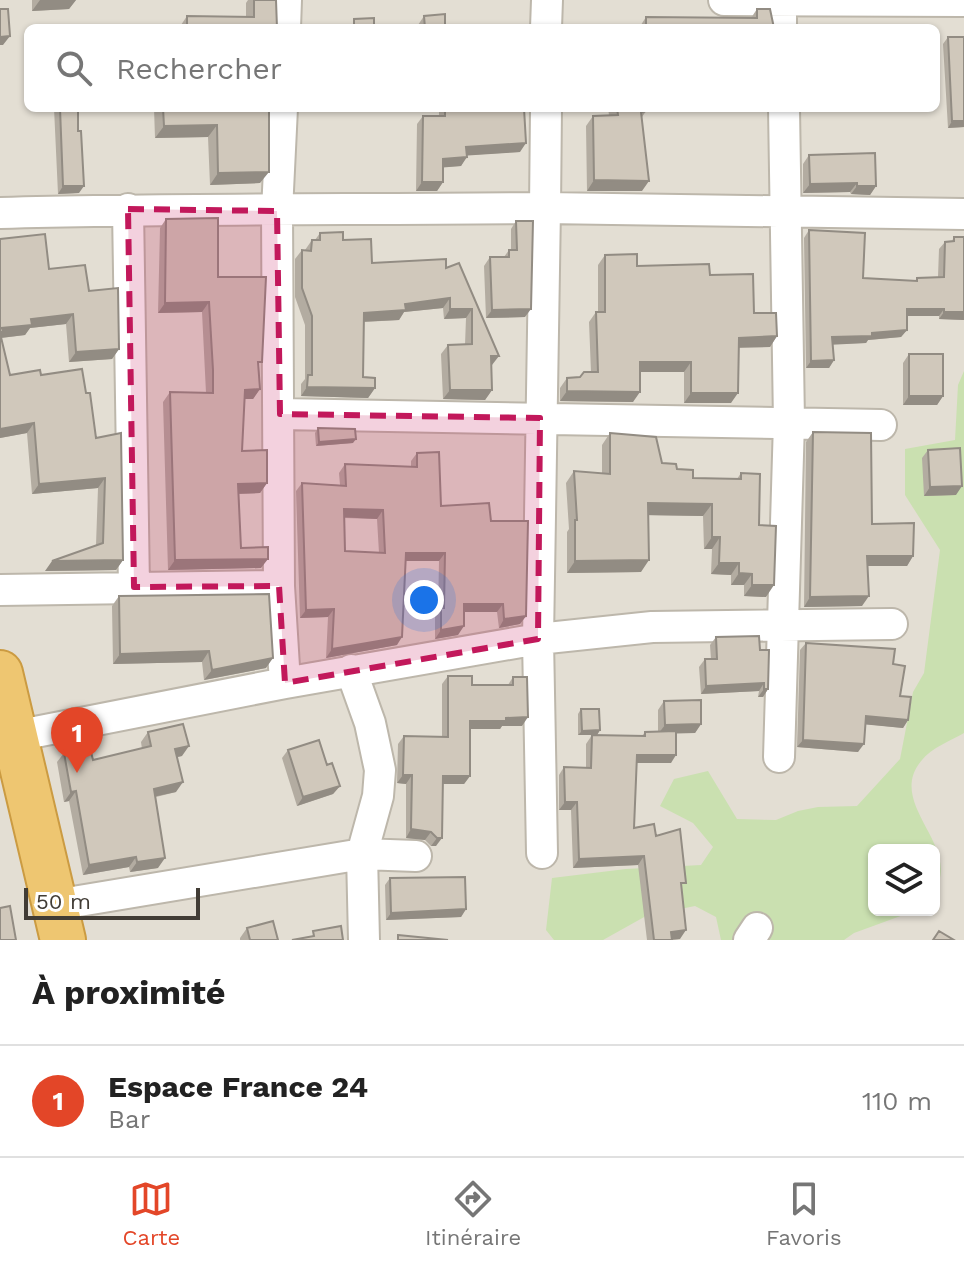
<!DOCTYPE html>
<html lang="fr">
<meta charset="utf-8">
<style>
:root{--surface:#fff;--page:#f6f6f6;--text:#222;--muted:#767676;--line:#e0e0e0;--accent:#e34628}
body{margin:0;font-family:"Work Sans",sans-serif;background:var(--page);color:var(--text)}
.controls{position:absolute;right:24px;bottom:24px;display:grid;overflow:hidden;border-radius:12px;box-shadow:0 2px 6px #0004}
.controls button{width:72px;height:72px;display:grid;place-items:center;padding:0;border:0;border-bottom:2px solid var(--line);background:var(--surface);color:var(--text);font:40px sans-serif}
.scale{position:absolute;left:24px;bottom:20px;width:176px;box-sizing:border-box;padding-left:8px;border:4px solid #413c35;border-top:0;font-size:22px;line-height:28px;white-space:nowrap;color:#413c35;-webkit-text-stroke:6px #fff;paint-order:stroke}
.you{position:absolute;left:424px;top:600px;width:28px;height:28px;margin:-20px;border:6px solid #fff;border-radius:50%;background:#1a73e8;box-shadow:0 0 0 12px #1a73e833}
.badge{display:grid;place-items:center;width:52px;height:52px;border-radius:50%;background:var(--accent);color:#fff;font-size:26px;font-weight:700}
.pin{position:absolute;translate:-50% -66px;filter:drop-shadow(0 2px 4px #0008)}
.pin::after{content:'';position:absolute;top:42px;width:28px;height:24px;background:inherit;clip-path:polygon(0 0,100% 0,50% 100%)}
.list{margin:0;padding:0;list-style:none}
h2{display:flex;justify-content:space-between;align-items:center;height:104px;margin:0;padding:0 32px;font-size:34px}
h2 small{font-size:26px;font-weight:400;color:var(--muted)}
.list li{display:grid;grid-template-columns:52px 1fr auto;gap:24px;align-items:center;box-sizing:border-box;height:112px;padding:0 32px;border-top:2px solid var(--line)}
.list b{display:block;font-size:30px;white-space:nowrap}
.list p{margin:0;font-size:26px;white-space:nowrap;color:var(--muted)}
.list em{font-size:26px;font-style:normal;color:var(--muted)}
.icon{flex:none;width:44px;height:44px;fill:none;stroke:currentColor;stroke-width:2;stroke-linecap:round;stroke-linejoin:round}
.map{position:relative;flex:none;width:964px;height:940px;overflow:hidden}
.search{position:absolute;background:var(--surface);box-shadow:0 2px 6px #0004;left:24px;right:24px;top:24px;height:88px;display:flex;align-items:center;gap:20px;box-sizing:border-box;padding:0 28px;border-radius:12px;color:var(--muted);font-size:30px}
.sheet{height:216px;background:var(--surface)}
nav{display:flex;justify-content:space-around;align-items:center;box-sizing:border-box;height:112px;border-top:2px solid var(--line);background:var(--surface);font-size:22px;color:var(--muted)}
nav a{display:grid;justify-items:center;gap:4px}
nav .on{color:var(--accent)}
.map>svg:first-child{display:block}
.residential{fill:#e3ded3;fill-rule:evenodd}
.green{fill:#cae0b0}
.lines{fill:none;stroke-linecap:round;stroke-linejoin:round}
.minor-casing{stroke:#bdb7ab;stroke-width:34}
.highway-casing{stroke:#cb9b42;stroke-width:48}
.minor{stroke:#fff;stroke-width:30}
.highway{stroke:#eec671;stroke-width:44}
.wall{fill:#b3aca1;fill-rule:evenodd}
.shaded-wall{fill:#928c83}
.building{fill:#d0c8bb;stroke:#928c83;stroke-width:2;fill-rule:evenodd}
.marked{fill:#c2185b;fill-opacity:0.2;stroke:#c2185b;stroke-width:6;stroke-dasharray:16 10;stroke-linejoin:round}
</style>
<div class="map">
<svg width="964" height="940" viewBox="0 0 964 940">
<rect width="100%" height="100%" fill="#f0ece4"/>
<path class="residential" d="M0,0h964v940h-964zM28,28h908v80h-908zM874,850h60v60h-60z"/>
<path class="green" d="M964,371v362c-12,7 -33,15 -42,27 -38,44 42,86 12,132v-42h-60v60h43l-63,23 -10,7h-123l-5,-23 -21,-11 -49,10 -43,24h-49l-8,-10 6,-52 74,-9 75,-4 12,-18 -20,-24 -33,-17 14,-27 34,-8 29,48 39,1 22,-9 20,-4 39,-1 43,-47 13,-67 11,-19 16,-123 -35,-55v-46l50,-9 3,-55z"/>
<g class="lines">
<g class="minor-casing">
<path id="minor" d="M724,0l240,1
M781,0v28
M285,28l1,-28
M546,28l1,-28
M282,108l-5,103 2,375 6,97
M546,108l-1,100 419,6
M128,209l6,378
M0,213c182,-5 364,-3 545,-5l-7,431 4,214
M280,414l601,11
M0,590l279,-4
M351,670l19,53 10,47 -2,26 -16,58 2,86
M15,736l270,-53 253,-44 114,-12 240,-3
M779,757l10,-335 -5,-314
M55,905l307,-51 54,2
M749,940l8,-12"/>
</g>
<g class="highway-casing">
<path id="highway" d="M0,673l63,267"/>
</g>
<use href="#minor" class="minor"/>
<use href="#highway" class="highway"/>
</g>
<path class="wall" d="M32,0h44l-7,9 -37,2z
M248,0h28l1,28 -31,-11v-14z
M757,9l17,19h-135l7,-11 105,1z
M187,16v12h-8z
M424,16l21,11 62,1h-89v-3z
M948,37h16v90l-16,1 -5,-84z
M54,108h24l1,85 -21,1z
M154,108h115l-9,75 -50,2 -2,-48 -53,1z
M442,108h82l-4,44 -53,3 -6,11 -18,1v15l-6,9h-21l1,-67 6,-8h16v-4z
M608,108h160l-2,2 -121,-1 1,2 -4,6v74h-55l-1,-65 7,-10 16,-1z
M809,155l67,31 -6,9 -19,-1 -1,-2 -47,1v-29z
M166,219l52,58 41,90 1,22 -7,10h-9l-2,52 25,32 -7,10 -21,1 2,54 20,20 -93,2 -5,-168 7,-10 36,1 -4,-81 -44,1 2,-85z
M516,221l9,96 -39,1 -2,-52 6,-9h14l5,-7h2v-21z
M809,230l54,48 52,3 2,-3 21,-1 1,-28 6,-7 7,-1 2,-4h10v83l-25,-1v-3h-32v14l-6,7 -33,3 -2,3 -33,1 1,16 -5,8h-23l-2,-130z
M320,233l23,7 29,23 74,5 13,-5 33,102h-1l1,25 -7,10 -42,-1 -2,-45 7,-9h17l1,-27 -22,1 -1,-11 -39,4 -5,8 -35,2 -1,55 12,11 -7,10 -67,-2v-12l4,-5v-54l-10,-28v-38l7,-9h3l7,-10h3z
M0,239l49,30 40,22 30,58 -7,10 -43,3 -3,-38 -36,4 -5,7 -24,3 9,37h31l45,18 37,167 -7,10 -71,1 51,-26 2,-57 -66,6 -5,-61 -27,5z
M605,255l32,11 73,9 44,38 23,23 -7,11h-31l-8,56h-47v-31h-44l-7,30 -73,-1v-13l7,-10 13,-1 11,-5 -2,-50 7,-10h2v-47z
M909,354l34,42 -6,9h-34v-42z
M318,428l35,15 -37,3 -1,-13z
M813,432l59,92 41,32 -6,10h-39l-6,40 -58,1 2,-165z
M610,433l52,30 15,6 16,9 44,1 4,-6 18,52 7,72 -22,-1v-11h-13v-10l-20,-1 1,-25h-8l-1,-33 -54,-1 -8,57 -74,1v-41l2,-3 -3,-46 8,-12 28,3v-29z
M928,450l28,45 -32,1 -2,-38z
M417,453l24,53 50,15 35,95 -6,8 -21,4 -2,-16h-33l-6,23 -23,4v-23l3,-4 1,-51h-33l-9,84 -71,13 2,-41 -28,1 -4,-127 6,-8 38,2 -1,-12 6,-9 66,3v-6zM344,518l33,1 2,34 -34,-2z
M119,596l147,72 -62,12 -2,-18 -89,2 -1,-58z
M716,637l44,13 8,39 -5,8h-5l1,-6 -58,3 -2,-27 6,-8h6l-1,-14z
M806,643l87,21 7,32 8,24 -5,8 -38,-4 -7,28 -61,-5 3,-97z
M448,676l24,9h36l5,-8 9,49h-20l-2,3h-30v47l-6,8h-21l-7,62h-5l-6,-6 -19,-2v-54l-9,-1 1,-39 6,-8 38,1v-53z
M664,701l37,23 -6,9h-19l-5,30h-34l-3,65 22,8 25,53 -1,50 -8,1h-25l-9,-75 -65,3 -2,-58h-12v-35l5,-8h22v-23l6,-9 50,1 3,-4h13v-22z
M581,709l19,21 -3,5h-19v-21z
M148,732l34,24 -5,1 -1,35 -20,5 2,71 -28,4 -1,-5 -46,8 -14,-74 -5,1 -7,-40 7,-9 29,7 49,-11 -1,-7z
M288,750l39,15 13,21 -7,8 -36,12 -15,-48z
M390,878l76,31 -5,8 -75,3 -1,-35z
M247,928l31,12h-38v-2z"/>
<path class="shaded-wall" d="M40,0h36l-7,9 -37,2z
M10,36l-7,9h-3v-8z
M637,108h131l-2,2 -130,-1z
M952,121h12v6l-16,1z
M217,125l-9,12 -53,1 9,-12z
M526,143l-6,9 -60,4 6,-9z
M467,157l-6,9 -24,2 6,-9z
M269,172l-9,11 -50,2 8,-12z
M594,180l55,1 -7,10h-55z
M422,182h21l-6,9h-21z
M857,183l-7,9 -47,1 7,-9z
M63,186h21l-5,7 -21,1z
M857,186h19l-6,9 -19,-1z
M450,298l-7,10 -39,4 -5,8 -42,2 7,-9 41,-9z
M209,302l-7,10 -44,1 7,-10z
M450,309h22l-6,9 -22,1z
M531,309l-6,8 -39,1 6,-8z
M907,309h37l-5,7h-37z
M944,312h20v8l-25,-1z
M73,314l-7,10 -36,4 -5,7 -25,3v-6l2,-4 29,-9z
M907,330l-6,7 -33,3 -2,3 -39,2 5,-8z
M777,336l-7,11 -38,1 7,-10z
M119,349l-7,10 -43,3 7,-10z
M491,356h8l-7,9 -8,1z
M834,360l-5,8h-23l5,-7z
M640,362h51l-7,10h-51z
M307,387l68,1 -7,10 -67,-2z
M260,389l-7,10h-15l7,-9z
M450,390h42l-7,10 -42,-1z
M567,391l73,1 -7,10 -73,-1z
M691,393h47l-7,10h-47z
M909,396h34l-6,9h-34z
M34,423l-7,10 -27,5v-9z
M356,439l-3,4 -37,3 3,-4z
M105,478l-7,10 -66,6 7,-10z
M267,483l-7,10 -28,1 6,-10z
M962,486l-6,9 -32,1 6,-9z
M648,503l64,1 -9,12 -63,-1z
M344,509l39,1 -6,9 -39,-2z
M712,537h8l-8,12h-8z
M406,553h39l-6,8h-39z
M867,556h46l-6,10h-47z
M268,559l-7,9 -93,2 7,-10z
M123,560l-7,10 -71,1 7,-10z
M649,560l-8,12 -74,1 8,-12z
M719,563h20l-8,12 -20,-1z
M739,573l13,1 -8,11h-13z
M752,585h22l-8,12 -22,-1z
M869,596l-7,10 -58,1 6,-10z
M464,604h39l-6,8h-39z
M334,609l-6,8 -28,1 6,-8z
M526,616l-6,8 -21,4 5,-9z
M464,626l-6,9 -23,4 6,-9z
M402,637l-5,8 -71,13 6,-9z
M209,651l-7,11 -89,2 7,-10z
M273,658l-7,10 -62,12 8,-10z
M764,683l-5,8 -58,3 5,-8z
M764,689h4l-5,8h-5z
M866,716l42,4 -5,8 -42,-4z
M528,717l-6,9h-20l-2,3h-36l6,-8z
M701,724l-6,9 -37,1 7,-9z
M600,730l-3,5h-19l4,-4z
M803,740l61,4 -6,8 -61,-5z
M189,746l-7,10 -14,3 7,-10z
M637,755h39l-5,8h-40z
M403,775h9l-6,9 -9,-1z
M443,776h27l-6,8h-27z
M183,782l-7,10 -28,6 6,-9z
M340,786l-7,8 -36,12 6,-9z
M76,791l-7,10 -5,1 7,-10z
M565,802h12l-6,8h-12z
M411,829l20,3 -6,8 -19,-2z
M437,838h5l-6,8h-5z
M644,856l-6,9 -65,3 6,-9z
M136,857l-7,10 -46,8 6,-10z
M165,858l-7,10 -28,4 7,-10z
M466,909l-5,8 -75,3 5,-7z
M686,930l-6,9 -14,1 5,-8z"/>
<path class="building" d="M254,0h22l1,28h-90v-12l67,1z
M0,9h8l2,27 -10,1z
M757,9h13l4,19h-128v-11l111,1z
M445,14v13l62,1h-82l-1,-12z
M374,18v10h-20v-9z
M948,37h16v84h-12z
M60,108h18v23h3l3,55h-21z
M163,108h106v64l-51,1 -1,-48 -53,1z
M445,108h79l2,35 -60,4 1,10 -24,2v23h-21l1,-66h22z
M617,108h28l1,3 -5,1 8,69 -55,-1 -1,-64 25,-1z
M875,153l1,33h-19v-3l-47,1 -1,-29z
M218,218v59h48l-4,85h-4l2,27 -15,1 -3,61 25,-1v33l-29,1 3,64 27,-1v12l-93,1 -5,-168 43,1v-23l-4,-68 -44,1 1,-84z
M516,221h17l-2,88 -39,1 -2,-53h19v-7h8z
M809,230l56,3 -2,45 54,3v-3l27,-1 1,-35 9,-1v-4h10v75h-20v-3h-37v21l-35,3v3l-40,1 2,23 -23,1z
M343,232v8l28,-1 1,24 74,-4v9l13,-5 40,93h-8l1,34h-42l-2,-45 24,-1v-35h-22v-11l-45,6 1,6 -42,3 -1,64 12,1v10l-68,-1 1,-12h4v-59l-10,-28v-38l9,1 1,-11h8v-7z
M45,234l4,35 36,-4 4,26 29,-3 1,61 -43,3 -3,-38 -42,5 1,6 -30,3 1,4h-3v-93z
M637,254v12l72,-2 1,11 43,-1 1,39h22l1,23 -38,2 -1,55h-47v-31h-51v30l-73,-1v-13l13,-1 4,-5h14l-2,-60h9v-57z
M0,333l10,42 30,-5 1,5 41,-6 4,24h4l6,45 25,-5 2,127 -71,1 51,-18 2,-65 -66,6 -5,-61 -34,6z
M909,354h34v42h-34z
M318,428l37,1 1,10 -37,3z
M813,432l58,1 1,91 42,-1 -1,33h-46l2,40 -59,1z
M610,433l46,4 6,26 14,1 1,5 16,1v8l48,1v-6l19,1 -1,51 17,1 -2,59h-22v-11l-13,-1v-10h-20l1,-26h-8v-33l-64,-1 1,57 -74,1v-41h2l-3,-49 36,3z
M960,448l2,38 -32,1 -2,-37z
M439,452l2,54 48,-3 2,18h37l-2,95 -22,3 -1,-15h-39v22l-23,4v-22h3l1,-55h-39l-4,84 -70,12 2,-40 -28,1 -4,-127 44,3 -1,-22 72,3v-14zM344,509l39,1 2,43 -40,-2z
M269,594l4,64 -61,12 -3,-19 -89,3 -1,-58z
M759,636l1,14h9l-1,39h-4v-6l-58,3 -1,-27h12l-1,-22z
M806,643l89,6 -2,15 12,2 -5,30 11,1 -3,23 -42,-4 -2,28 -61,-4z
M448,676h24v9h41v-8h14l1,40 -22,1v3h-36v55h-27l-1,62h-5l-6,-6 -20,-3 1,-54h-9l1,-39 44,1z
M701,700v24l-36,1 -1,-24z
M581,709h18l1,21 -18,1z
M183,724l6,22 -14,3 8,33 -29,7 11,69 -28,4 -1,-5 -47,8 -13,-74 -5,1 -7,-39 26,-5 3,12 58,-14 -3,-14z
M676,731v24h-39l-3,73 20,-4 2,12 24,-7 6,54h-5l5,47 -15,2 1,8h-18l-10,-84 -65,3 -2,-57h-12l-1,-35 27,1 1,-33 53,1v-4z
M319,740l8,25 5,-2 8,23 -37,11 -15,-47z
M465,877l1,32 -75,4 -1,-35z
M10,906l6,34h-16v-32z
M273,921l5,19h-28l-3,-12z
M341,926l2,14h-51l22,-4 -1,-5z
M939,931l15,9h-21z
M398,935l50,5h-50z"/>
<path class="marked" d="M128,209l149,2 3,203 260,4 -2,221 -253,44 -6,-97 -145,1z"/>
</svg>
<div class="controls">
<button><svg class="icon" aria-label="layers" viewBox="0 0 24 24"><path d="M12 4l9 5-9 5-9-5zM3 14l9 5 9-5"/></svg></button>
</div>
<div class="scale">50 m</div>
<div class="you"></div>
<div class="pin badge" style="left:77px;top:773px">1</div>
<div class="search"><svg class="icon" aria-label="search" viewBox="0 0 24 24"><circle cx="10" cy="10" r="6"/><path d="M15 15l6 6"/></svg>Rechercher</div>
</div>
<section class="sheet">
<h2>À proximité<small></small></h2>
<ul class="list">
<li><span class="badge">1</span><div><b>Espace France 24</b><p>Bar</p></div><em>110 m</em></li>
</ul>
</section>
<nav>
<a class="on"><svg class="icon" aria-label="map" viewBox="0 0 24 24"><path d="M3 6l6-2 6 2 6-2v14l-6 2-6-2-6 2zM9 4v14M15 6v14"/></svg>Carte</a>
<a><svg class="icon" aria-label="directions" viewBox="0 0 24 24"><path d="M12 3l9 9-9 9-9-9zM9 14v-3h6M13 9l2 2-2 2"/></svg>Itinéraire</a>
<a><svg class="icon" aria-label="saved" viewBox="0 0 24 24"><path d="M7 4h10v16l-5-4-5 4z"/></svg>Favoris</a>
</nav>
